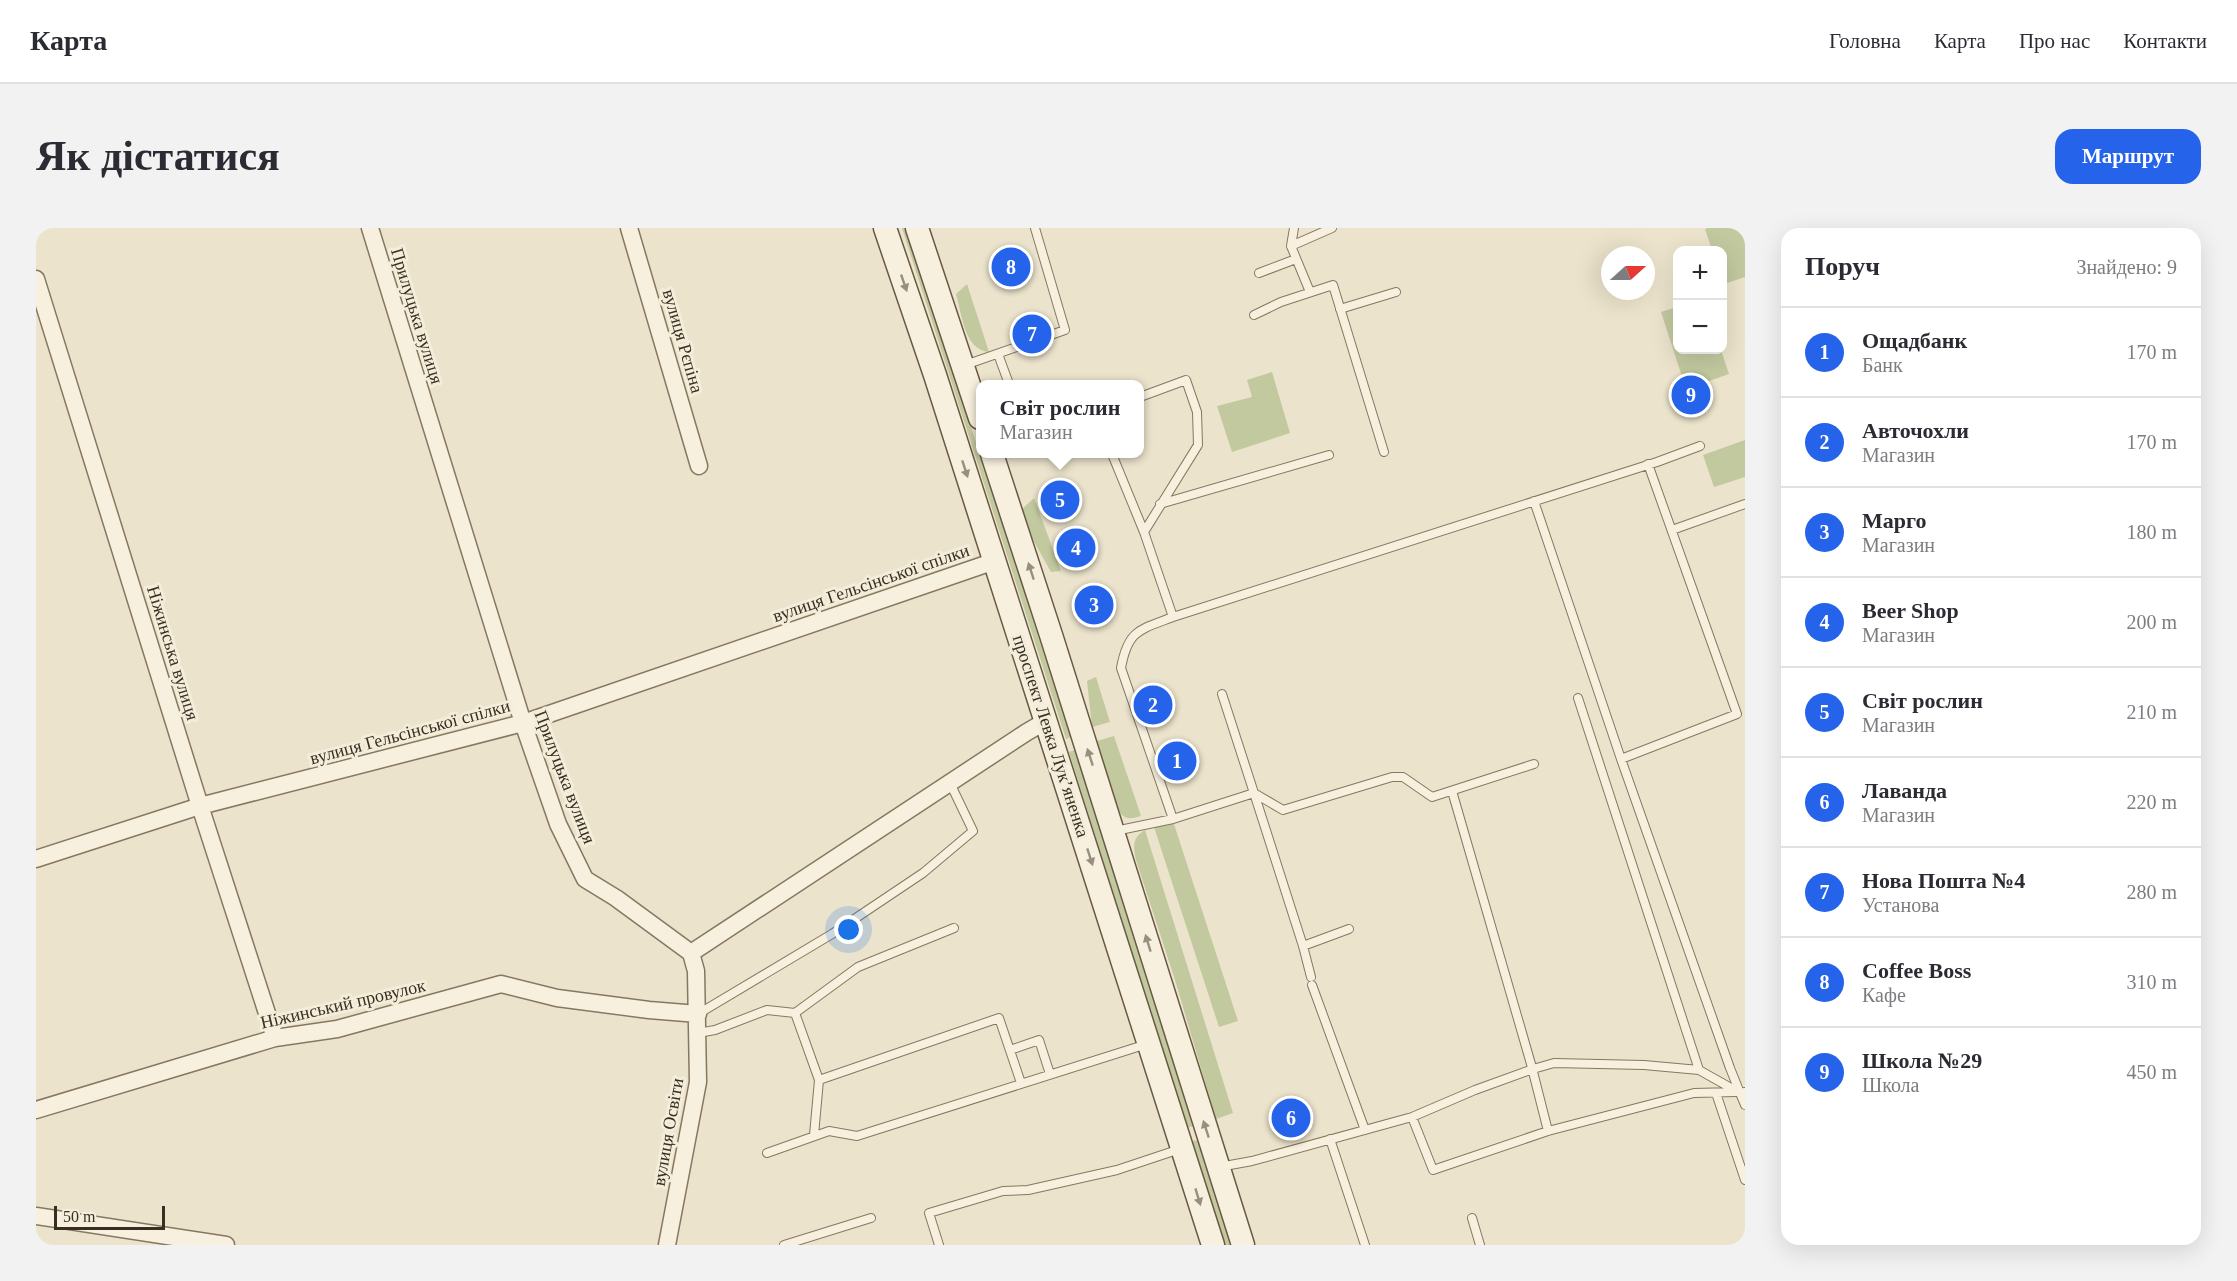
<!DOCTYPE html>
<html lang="uk">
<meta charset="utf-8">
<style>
:root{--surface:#fff;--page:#f2f2f3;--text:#2b2b33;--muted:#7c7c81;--line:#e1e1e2;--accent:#2563eb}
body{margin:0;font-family:"Times New Roman",serif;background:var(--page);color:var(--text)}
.controls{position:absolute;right:18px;top:18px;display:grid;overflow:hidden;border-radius:12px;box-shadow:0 6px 24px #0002}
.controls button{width:54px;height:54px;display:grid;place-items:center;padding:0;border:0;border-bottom:2px solid var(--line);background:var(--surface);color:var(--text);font:30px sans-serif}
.compass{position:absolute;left:1565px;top:18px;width:54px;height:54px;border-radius:50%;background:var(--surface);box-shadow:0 6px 24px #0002;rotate:69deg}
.scale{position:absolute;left:18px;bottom:15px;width:111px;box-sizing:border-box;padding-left:6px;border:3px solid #392e22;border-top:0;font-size:16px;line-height:21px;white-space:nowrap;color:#392e22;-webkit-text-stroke:4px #f3edda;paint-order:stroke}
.you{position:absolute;left:813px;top:702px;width:21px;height:21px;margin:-15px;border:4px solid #fff;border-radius:50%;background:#1a73e8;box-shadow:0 0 0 9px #1a73e833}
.badge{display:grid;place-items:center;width:39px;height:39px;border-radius:50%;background:var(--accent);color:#fff;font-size:20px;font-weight:700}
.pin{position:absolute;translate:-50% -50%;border:3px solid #fff;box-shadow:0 2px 6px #0006}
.popup{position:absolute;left:940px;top:152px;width:168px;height:78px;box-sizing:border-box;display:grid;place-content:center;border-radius:12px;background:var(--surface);filter:drop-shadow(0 2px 4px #0005);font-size:20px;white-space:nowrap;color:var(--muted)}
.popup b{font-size:22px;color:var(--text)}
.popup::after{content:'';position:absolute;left:50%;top:100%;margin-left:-12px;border:12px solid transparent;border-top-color:var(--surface)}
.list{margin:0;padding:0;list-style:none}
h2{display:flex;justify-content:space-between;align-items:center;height:78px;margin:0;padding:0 24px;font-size:26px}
h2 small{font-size:20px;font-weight:400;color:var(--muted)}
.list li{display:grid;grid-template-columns:39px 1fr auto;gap:18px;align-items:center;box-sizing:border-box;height:90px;padding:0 24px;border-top:2px solid var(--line)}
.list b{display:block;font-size:22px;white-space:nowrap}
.list p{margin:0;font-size:20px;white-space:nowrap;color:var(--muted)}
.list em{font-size:20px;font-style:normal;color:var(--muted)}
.map{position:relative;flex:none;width:1709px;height:1017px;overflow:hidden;border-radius:18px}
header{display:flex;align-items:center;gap:36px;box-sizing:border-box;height:84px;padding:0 30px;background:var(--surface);border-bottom:2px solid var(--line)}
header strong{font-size:28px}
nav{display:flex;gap:33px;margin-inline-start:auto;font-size:21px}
.intro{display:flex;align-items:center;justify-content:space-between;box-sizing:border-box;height:144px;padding:0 36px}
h1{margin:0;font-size:42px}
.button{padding:15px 27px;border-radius:18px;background:var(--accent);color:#fff;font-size:21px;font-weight:700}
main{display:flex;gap:36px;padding:0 36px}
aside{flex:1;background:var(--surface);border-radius:18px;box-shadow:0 6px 24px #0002}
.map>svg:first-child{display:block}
.green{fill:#c2c99f}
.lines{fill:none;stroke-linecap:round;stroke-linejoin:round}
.lane-casing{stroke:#877760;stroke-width:10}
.street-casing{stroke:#877760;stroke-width:19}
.secondary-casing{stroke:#695843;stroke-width:25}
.lane{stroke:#f7f0de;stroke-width:8}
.street{stroke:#f7f0de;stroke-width:16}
.secondary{stroke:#f7f0de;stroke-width:22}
.oneway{fill:#988f80}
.labels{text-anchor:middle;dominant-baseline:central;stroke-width:6;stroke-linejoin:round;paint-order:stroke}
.street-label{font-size:18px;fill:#392e22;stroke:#f3edda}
</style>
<header>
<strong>Карта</strong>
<nav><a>Головна</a><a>Карта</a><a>Про нас</a><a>Контакти</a></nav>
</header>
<div class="intro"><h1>Як дістатися</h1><a class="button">Маршрут</a></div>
<main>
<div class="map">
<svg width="1709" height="1017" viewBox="0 0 1709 1017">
<rect width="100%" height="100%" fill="#ebe3cb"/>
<path class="green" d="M866,0h5l164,509 -5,2z
M1672,0h37v49l-21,7 -2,-34h-10l-7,-21z
M931,56l22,68c-25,-2 -27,-38 -33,-58z
M1641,79l1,43h43l8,24 -43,15 -25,-77z
M1236,144l18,61 -58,19 -15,-46 35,-9 -5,-17z
M1709,212v37l-31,10 -11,-32z
M998,270l27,73 -10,1 -20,-36 -9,-27z
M1060,449l14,45 -18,5 -5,-46z
M1078,508l27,80c-7,2 -13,4 -19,-1 -8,-7 -21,-60 -25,-74z
M1039,522l118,376 -6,2 -118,-376z
M1137,593l65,200 -19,6 -65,-200z
M1109,602l88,283 -17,6 -41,-139 -39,-120c-3,-14 -4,-22 9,-30z
M1162,912l33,105h-7l-32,-104z"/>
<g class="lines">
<g class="lane-casing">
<path id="lane" d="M1258,0l-3,18 41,-18
M1255,18l19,46
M1223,45l37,-14
M1304,81l56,-17
M1218,87l27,-13 52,-17 51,167
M962,126l11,30
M929,137l100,-35 -30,-102
M1104,169l46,-17 11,32 1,33 -54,87
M1076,226l32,78 29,85c-34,13 -45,13 -52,51l52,151
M1498,273l87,258 109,309 10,25 5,-1
M1124,276l169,-49
M1636,302l73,-26
M1137,389l484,-155 43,-16
M1542,470l121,372
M1585,531l116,-45 -89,-250
M1416,563l79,273 17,67
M1079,603l58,-12 81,-26 -32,-99
M1267,718l46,-17
M1275,749l-8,-31 -49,-153 29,17 109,-33h11l29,20 102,-33
M1276,757l53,145
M759,785l63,-46 96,-39
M662,786l134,-80 91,-61 50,-42 -23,-48
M662,805l17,-3 52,-20 28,3 24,67
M974,822l29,-10 11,34
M1680,865l29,87
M1376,889l21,53 115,-39 146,-38 42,-1
M778,907l5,-55 180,-62 22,65
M1294,911l35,106
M731,925l62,-22 28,5 290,-92
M1183,939l33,-6 160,-44 63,-27 58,-21 21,-6 90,2 55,5 41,23 5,12
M1436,990l8,27
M748,1017l87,-27
M903,1017l-10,-32 74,-22 25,-1 89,-20 63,-21"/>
</g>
<g class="street-casing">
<path id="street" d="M334,0l153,495 35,101 27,55 31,19 75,55 336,-221 19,-11
M593,0l70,238
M0,51l164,527 75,232
M0,631l164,-53 323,-83 472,-162
M0,882l239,-72 62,-9 164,-45 56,14 92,12 49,4
M0,988l190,29
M631,1017l31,-163 -2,-111 -5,-18"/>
</g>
<g class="secondary-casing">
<path id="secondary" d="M849,0l50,147 278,870
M881,0l63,190
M956,226l59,181 192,610"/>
</g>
<use href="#lane" class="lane"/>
<use href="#street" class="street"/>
<use href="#secondary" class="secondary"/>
</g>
<defs><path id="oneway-solid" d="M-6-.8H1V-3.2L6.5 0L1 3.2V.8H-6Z" transform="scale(1.5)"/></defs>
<g class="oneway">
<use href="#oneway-solid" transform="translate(868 55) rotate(71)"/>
<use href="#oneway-solid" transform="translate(929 241) rotate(72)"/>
<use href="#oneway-solid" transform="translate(995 343) rotate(-108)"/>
<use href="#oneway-solid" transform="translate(1054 529) rotate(-108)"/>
<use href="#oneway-solid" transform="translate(1054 629) rotate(72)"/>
<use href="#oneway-solid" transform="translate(1112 715) rotate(-107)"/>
<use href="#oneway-solid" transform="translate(1170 901) rotate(-108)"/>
<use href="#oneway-solid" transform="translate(1162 969) rotate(73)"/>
</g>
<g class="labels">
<g class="street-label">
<text transform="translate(381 88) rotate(73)">Прилуцька вулиця</text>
<text transform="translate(647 113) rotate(74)">вулиця Рєпіна</text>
<text transform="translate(835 355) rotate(-19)">вулиця Гельсінської спілки</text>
<text transform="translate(137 425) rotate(73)">Ніжинська вулиця</text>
<text transform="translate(374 504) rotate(-15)">вулиця Гельсінської спілки</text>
<text transform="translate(1015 508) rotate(72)">проспект Левка Лукʼяненка</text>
<text transform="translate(529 549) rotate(69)">Прилуцька вулиця</text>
<text transform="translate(307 776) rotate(-13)">Ніжинський провулок</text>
<text transform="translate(632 904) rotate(-80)">вулиця Освіти</text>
</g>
</g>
</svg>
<div class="controls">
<button>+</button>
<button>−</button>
</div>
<svg class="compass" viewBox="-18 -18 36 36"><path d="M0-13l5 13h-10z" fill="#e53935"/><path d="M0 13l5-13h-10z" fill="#7c7c81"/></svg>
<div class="scale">50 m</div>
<div class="you"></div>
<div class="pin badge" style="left:1141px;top:533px">1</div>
<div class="pin badge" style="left:1117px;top:477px">2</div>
<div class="pin badge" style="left:1058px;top:377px">3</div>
<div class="pin badge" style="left:1040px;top:320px">4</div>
<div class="pin badge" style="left:1024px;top:272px">5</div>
<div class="popup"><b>Світ рослин</b>Магазин</div>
<div class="pin badge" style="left:1255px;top:890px">6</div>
<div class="pin badge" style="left:996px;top:106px">7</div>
<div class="pin badge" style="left:975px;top:39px">8</div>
<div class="pin badge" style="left:1655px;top:167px">9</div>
</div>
<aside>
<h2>Поруч<small>Знайдено: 9</small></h2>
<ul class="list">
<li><span class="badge">1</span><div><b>Ощадбанк</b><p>Банк</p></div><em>170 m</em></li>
<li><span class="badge">2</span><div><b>Авточохли</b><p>Магазин</p></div><em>170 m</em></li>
<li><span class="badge">3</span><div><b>Марго</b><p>Магазин</p></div><em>180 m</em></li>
<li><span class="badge">4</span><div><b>Beer Shop</b><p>Магазин</p></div><em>200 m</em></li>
<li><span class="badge">5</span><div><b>Світ рослин</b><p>Магазин</p></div><em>210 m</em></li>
<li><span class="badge">6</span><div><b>Лаванда</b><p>Магазин</p></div><em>220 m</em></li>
<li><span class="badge">7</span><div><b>Нова Пошта №4</b><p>Установа</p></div><em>280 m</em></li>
<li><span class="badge">8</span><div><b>Coffee Boss</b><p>Кафе</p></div><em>310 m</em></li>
<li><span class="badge">9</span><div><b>Школа №29</b><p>Школа</p></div><em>450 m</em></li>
</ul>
</aside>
</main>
